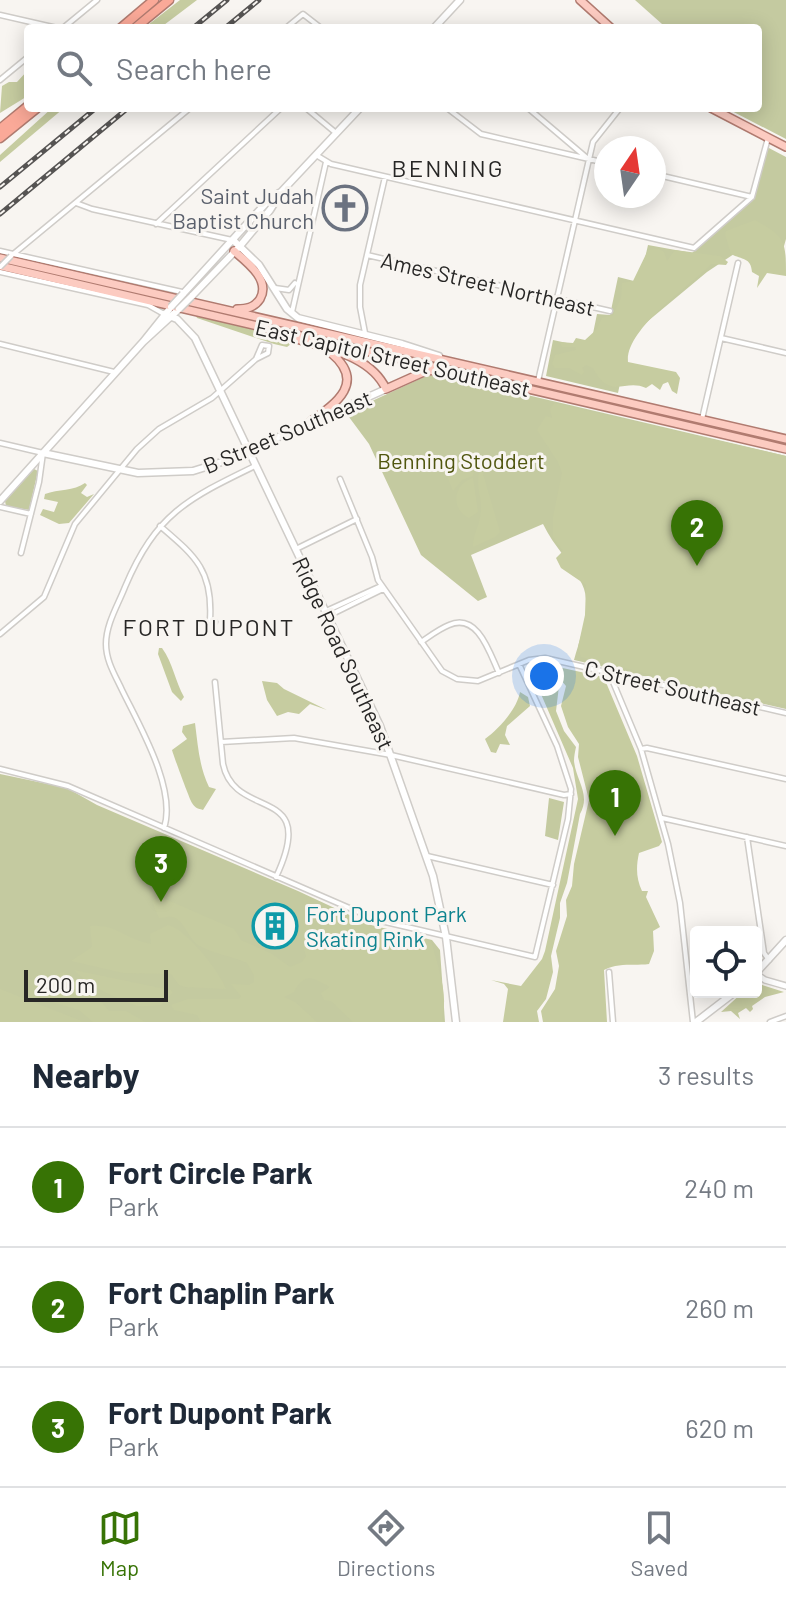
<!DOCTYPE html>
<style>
:root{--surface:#fff;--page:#f6f6f7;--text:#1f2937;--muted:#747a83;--line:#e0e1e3;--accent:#377305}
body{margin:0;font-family:Barlow,sans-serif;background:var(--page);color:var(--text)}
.controls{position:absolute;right:24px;bottom:24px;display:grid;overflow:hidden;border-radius:8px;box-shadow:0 4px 20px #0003}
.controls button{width:72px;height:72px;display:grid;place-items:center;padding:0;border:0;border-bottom:2px solid var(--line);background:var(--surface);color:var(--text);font:40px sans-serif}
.compass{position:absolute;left:594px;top:136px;width:72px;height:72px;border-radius:50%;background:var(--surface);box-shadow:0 4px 20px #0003;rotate:13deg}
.scale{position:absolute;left:24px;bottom:20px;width:144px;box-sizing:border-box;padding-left:8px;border:4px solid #272625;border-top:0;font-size:22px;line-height:28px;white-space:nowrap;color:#272625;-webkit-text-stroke:6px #f8f5f1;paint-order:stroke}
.you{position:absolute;left:544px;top:676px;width:28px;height:28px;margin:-20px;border:6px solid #fff;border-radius:50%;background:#1a73e8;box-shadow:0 0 0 12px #1a73e833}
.badge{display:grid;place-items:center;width:52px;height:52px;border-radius:50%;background:var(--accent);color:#fff;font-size:26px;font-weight:700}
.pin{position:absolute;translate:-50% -66px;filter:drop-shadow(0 2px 4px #0008)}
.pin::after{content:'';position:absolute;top:42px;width:28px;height:24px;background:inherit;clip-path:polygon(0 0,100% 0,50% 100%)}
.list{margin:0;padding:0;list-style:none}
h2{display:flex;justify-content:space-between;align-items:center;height:104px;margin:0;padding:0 32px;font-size:34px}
h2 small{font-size:26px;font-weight:400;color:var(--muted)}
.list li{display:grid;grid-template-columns:52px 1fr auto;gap:24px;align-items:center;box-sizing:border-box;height:120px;padding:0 32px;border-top:2px solid var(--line)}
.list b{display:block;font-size:30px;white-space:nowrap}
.list p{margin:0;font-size:26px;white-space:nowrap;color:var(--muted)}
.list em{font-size:26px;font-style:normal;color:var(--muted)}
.icon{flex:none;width:44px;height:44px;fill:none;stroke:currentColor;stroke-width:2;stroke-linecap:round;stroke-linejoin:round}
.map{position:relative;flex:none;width:786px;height:1022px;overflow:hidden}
.search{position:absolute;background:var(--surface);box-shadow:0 4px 20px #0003;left:24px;right:24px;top:24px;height:88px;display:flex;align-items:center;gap:20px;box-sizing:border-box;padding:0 28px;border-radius:8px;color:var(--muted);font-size:30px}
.sheet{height:464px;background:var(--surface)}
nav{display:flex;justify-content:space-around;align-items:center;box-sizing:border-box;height:112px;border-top:2px solid var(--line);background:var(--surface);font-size:22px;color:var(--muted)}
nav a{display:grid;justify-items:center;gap:4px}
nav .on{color:var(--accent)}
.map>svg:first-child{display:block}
.green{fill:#c4caa0}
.forest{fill:#c6cca0}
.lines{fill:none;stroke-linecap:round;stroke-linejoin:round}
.minor-casing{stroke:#cfccc8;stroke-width:7}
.tertiary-casing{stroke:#cfccc8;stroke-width:8}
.secondary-casing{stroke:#cfccc8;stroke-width:9}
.primary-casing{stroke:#b07b70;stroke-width:10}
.motorway-casing{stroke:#b07b70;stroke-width:11}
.minor{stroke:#fff;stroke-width:4}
.tertiary{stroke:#fff;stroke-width:5}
.secondary{stroke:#fff;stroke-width:6}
.primary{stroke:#fccbc1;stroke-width:7}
.motorway{stroke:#faa998;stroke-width:8}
.rail-casing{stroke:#565453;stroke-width:5}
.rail{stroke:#f8f5f1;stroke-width:2;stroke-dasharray:6;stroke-linecap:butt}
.minor-bridge-casing{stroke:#cfccc8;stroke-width:7;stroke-linecap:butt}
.secondary-bridge-casing{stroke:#cfccc8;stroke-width:9;stroke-linecap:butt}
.minor-bridge{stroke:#fff;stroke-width:4}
.secondary-bridge{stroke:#fff;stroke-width:6}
.labels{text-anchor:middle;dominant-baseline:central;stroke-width:6;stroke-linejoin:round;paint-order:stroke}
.worship-label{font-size:22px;fill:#5b616d;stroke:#f8f5f1;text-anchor:end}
.street-label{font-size:22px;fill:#272625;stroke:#f8f5f1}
.park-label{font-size:22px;fill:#50560f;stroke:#f8f5f1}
.culture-label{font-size:22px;fill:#0d838f;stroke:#f8f5f1;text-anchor:start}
.neighbourhood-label{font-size:24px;letter-spacing:2px;fill:#272625;stroke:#f8f5f1}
</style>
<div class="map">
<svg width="786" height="1022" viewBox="0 0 786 1022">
<rect width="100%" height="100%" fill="#f8f5f1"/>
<path class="green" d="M635,0h151v139l-60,-31h32v-80h-99l3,-4z
M767,147l19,10v82l-6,21 -46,-6 -27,18 -77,64 -12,57 -72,-17 7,-36 37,8 7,-34 13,1 8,-38 16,4 7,-5 7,-31 44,8 63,-57z
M438,374l348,82v253l-212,-49c6,-22 19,-54 8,-76 -10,-21 -28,-37 -39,-60l-72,31 16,42 -9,4 -57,-46 -52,-111 -23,-31 78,-36z
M34,469l4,2 -9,39 -23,-4 -1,-5z
M0,774l67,14 30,17 201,86 73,34 61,15 8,10 5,72h-445z
M549,798l15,4 -6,38 -13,-4z"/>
<path class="forest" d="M180,0h17l-37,28h-16z
M28,70l-2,27 -26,16 2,-27 7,-4h8z
M52,108h12l-64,54v-7z
M755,220c31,17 31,22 31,56l-19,-3 -10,15 2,-12 -7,-4c-1,-15 -10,-12 -21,-18l-6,-20 1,-3z
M659,249l5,3 3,9 8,-11 45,6 8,6 -2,3 -15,-1c-22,23 -86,65 -83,98l48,10 4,6 -3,16 -5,-3 -4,-9 -5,2 -3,6 -8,-6 -6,4c-21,-10 -36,13 -53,-20l-7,-3 -4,3 2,4 -2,3 -13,-7h-14l-3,-4 3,-9 21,-5 -1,-3h-13l-2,-5 13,1 3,-5 9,2 12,-11 5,-11 11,-3 8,-17 1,-15 11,-2 15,-31z
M195,314l62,16 34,14 -4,3 -13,-3 -77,-26z
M554,403l232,53v249l-71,-14 -134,-34 -3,-10 7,-32 1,-30 -25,-17 -5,-10 7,-7 -10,-14v-20l9,-44 -4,-11 -21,-32 9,-14 6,2 -2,-9z
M446,459l29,6 -2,11 -11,4 -9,11 -10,-25z
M481,467l19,65 -5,5 -22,10c-1,-9 7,-23 8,-36 1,-16 -7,-28 0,-44z
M473,478l5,34 -9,6c-19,-9 -16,-34 4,-40z
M85,483l2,2 -6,8 6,4 7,-3 -25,29 -10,1 -19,-9 3,-6 11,3 4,-10 -14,-3 1,-5c13,-5 29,-3 40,-11z
M159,648h3c11,15 13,33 22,49l-3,4 -9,-9 -14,-38z
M546,664l8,1 -4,7 1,5 8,9 -3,25 8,20 12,16c-1,5 -2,9 -2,14 2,20 17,33 6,53l-13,69 -7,20v15l-9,38 2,16 -7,27 -9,12 2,11h-36l5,-33 -4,-5 -13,-4 30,6 21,-27 3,-8 33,-152 -5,-31 -42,-97 6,-5z
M558,667l41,9 6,4 32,76 25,86 -3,4 -20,7c-3,14 -3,25 3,38h6l-2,6 14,30 -7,4 1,20 -5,13c-15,2 -30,-2 -45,6l3,52h-64l-2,-11 14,-22 4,-23 -3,-15 11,-35 -1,-16 6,-14 2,-22 15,-64 -11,-43 1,-13 -11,-17 -7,-21 5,-20 -10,-12z
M262,681l15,2 7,6 43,21 -17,-6 -11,10 -11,-2 -11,4 -10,-16z
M520,692l8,5 2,9 -23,20 -2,9 5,10 -10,-1 -4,9 -5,-1 -6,-13c14,-10 32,-30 35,-47z
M195,723c3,23 4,43 14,64l7,2 -13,21c-6,-2 -7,-1 -11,-7 -3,-5 -19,-49 -20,-53l15,-11 -5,-7 1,-6z
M157,898l8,1 69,30 7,11 31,14 18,13 12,-5 4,-6 -3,-10 19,-14v-10l5,-11 9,1 48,19 47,10c5,19 14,43 13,63 0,7 -3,10 -1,18h-90l-22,-21 -7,-1 -3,-7 9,-6c-17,-9 -25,-16 -36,5l-10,5 11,5 22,20h-116l-4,-7 -23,-5 -3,-5 17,-6h51l2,-3 -10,-12 18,1 5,-3v-7l-7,-12c-16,-7 -33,-9 -49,-18 -10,-7 -14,-26 -26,-28 -4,-1 -9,1 -13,1l-7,-17z
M168,925c18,4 51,46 58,64l-41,-2 -6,-2 -8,-11 -48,-1 -52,-12 21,-14 -2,-21c28,-2 36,14 61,18l-1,-10z
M74,970l96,20 3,2 -12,13c-7,0 -20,3 -26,0 -20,-7 -46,-19 -61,-35z
M63,972l31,21 15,18h17l19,11h-52l-14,-12 -30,-9 -4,-16 12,-11z
M756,983l28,9 -19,5 -13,9 1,3 -3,3 -4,-4 -8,5 2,6 -9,-8 -10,1 22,-20h13z
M0,989l79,31 3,2h-82z"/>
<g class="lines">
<g class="minor-casing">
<path id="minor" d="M0,15l57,13
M63,28l34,-28
M286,28l17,-14 18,14
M0,80l28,-23
M306,108l30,25
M447,108l34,26 125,29
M528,108l59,50
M316,155l15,9 363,84 58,-51 16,-59
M654,174l98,23
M76,203l16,6 140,31
M156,224l125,-116
M0,251l182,41
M367,255l243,56
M11,256l179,-148
M0,272l148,33 16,9
M275,288l14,2 6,-7
M292,312l34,-150
M365,333l-5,-26v-22l25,-108
M721,338l65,15
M0,344l114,28
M538,381l55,-239 27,-34
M702,419l36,-156
M0,443l43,10 -4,29 -18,71
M340,479l32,78 6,23 64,91 15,8 21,2 51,-21 16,-2 241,55
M0,507l31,7
M160,526c35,30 53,44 50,94l5,2 -5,7 -4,-6 4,-3
M296,549l61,-30
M326,611l55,-25
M328,616l55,-27
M0,634l44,-37 31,-73 62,-75 22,-20 53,-31 44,-39 12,-6 1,-7 -7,-1 -6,14
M421,642c9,-6 18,-13 28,-17 29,-13 41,29 50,48
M613,673v9l28,67 27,95 12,59 13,119
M215,682l8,82c12,58 97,19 53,113
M221,742l73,-4 97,17 173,40 7,-1
M641,749l6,-1 139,31
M0,769l68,17 309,134 158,37 33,-138 3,-30 -14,-43 -38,-82
M662,818l124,28
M164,828c13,-39 -25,-103 -42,-138 -7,-15 -16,-29 -16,-46 0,-20 12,-39 19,-57 31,-73 62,-88 130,-121
M747,837l17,116 5,7
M427,856l126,29
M609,972l4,50
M770,1022l16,-6"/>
</g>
<g class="tertiary-casing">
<path id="tertiary" d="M756,974l9,6 21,6"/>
</g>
<g class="secondary-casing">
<path id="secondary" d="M434,28l26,-28
M233,240l26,25 28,44 11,9 104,26 37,12
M183,294l84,-92 12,-9
M192,296l48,-50 30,-36 12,-19 78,-83
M164,314l13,5 18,19 185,388 53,150 13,61 10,85
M143,342l28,-35
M43,453l95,20 55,-2 32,-10 161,-72
M0,501l143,-159 36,-33
M756,973l30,-33
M696,1022l39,-30"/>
</g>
<g class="primary-casing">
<path id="primary" d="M580,0l31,28
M711,108l75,39
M234,251c13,11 37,29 26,48 -6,9 -14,10 -23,10
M0,258l786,181
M0,266l786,183
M297,339c31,10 74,17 89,50l40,-18 15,-1
M311,421c26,-18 55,-39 20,-68"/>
</g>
<g class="motorway-casing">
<path id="motorway" d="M121,28l33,-28
M135,28l34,-28
M0,129l28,-23
M0,138l37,-30"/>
</g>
<use href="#minor" class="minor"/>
<use href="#tertiary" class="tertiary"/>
<use href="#secondary" class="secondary"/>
<use href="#primary" class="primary"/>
<use href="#motorway" class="motorway"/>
<g class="rail-casing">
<path id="rail" d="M193,28l34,-28
M225,28l34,-28
M0,187l96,-79
M0,214l128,-106"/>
</g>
<use href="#rail" class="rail"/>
<g class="minor-bridge-casing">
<path id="minor-bridge" d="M0,267l11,-11"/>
</g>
<g class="secondary-bridge-casing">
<path id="secondary-bridge" d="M171,307l12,-13
M179,309l13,-13"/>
</g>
<use href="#minor-bridge" class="minor-bridge"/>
<use href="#secondary-bridge" class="secondary-bridge"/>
</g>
<defs>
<g id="church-ring" transform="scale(2.3)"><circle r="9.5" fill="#f8f5f1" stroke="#6b7280" stroke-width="1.5"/><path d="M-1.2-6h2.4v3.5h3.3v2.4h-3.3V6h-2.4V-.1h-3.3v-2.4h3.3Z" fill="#6b7280"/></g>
<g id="building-ring" transform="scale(2.3)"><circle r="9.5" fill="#f8f5f1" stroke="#0f9aa8" stroke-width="1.5"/><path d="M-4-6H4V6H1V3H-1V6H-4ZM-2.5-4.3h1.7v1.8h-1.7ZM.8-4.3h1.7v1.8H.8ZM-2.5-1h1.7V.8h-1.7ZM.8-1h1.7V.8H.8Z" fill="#0f9aa8"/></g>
</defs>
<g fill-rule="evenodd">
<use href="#church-ring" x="345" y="208"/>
<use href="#building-ring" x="275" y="926"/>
</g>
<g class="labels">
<g class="worship-label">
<text x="314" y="195">Saint Judah<tspan x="314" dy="25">Baptist Church</tspan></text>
</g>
<g class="street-label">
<text transform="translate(488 283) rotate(13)">Ames Street Northeast</text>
<text transform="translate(393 357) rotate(13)">East Capitol Street Southeast</text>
<text transform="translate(287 431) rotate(-23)">B Street Southeast</text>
<text transform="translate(344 653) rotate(65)">Ridge Road Southeast</text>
<text transform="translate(673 687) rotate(13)">C Street Southeast</text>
</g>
<g class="park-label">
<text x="461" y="460">Benning Stoddert</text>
</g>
<g class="culture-label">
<text x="306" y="913">Fort Dupont Park<tspan x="306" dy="25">Skating Rink</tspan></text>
</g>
<g class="neighbourhood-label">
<text x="448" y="167">BENNING</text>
<text x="209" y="626">FORT DUPONT</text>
</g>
</g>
</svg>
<div class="controls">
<button><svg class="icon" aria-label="locate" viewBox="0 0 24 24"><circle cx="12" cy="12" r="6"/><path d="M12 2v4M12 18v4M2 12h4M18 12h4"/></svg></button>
</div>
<svg class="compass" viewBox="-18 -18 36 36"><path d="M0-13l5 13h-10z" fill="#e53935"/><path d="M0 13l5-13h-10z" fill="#747a83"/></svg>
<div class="scale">200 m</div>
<div class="you"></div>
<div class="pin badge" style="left:615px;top:836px">1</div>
<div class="pin badge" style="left:697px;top:566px">2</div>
<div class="pin badge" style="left:161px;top:902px">3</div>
<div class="search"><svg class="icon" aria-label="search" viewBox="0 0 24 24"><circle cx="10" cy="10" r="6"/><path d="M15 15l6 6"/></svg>Search here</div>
</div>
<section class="sheet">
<h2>Nearby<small>3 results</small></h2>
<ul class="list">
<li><span class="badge">1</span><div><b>Fort Circle Park</b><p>Park</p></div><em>240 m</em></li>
<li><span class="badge">2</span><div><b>Fort Chaplin Park</b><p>Park</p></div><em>260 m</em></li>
<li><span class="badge">3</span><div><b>Fort Dupont Park</b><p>Park</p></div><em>620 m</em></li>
</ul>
</section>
<nav>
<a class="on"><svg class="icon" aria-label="map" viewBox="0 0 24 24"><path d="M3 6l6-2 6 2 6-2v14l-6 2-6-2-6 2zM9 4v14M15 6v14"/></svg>Map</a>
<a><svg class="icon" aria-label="directions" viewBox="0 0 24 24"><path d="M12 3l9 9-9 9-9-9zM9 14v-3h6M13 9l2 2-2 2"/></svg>Directions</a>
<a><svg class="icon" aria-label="saved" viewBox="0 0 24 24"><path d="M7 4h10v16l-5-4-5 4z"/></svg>Saved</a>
</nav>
